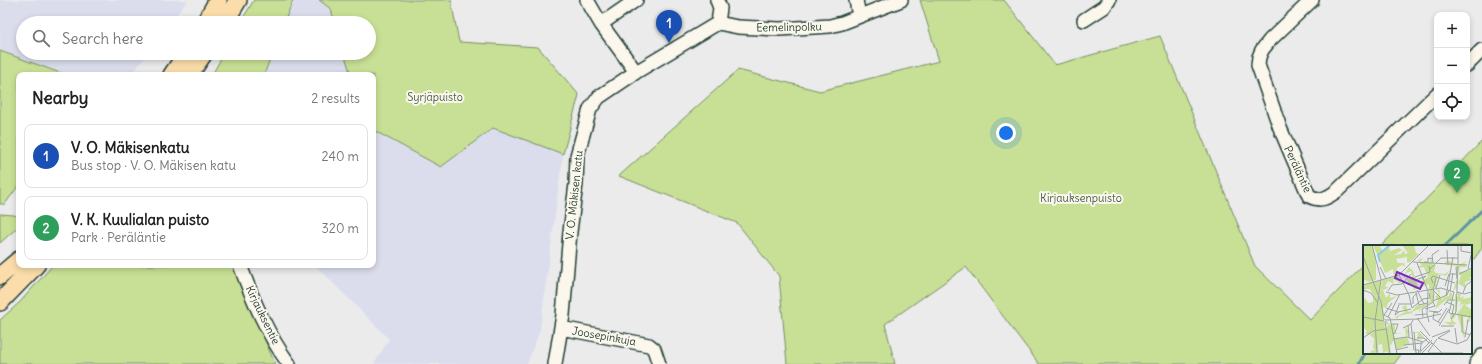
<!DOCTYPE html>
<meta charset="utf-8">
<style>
:root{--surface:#fff;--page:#f6f6f6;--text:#222;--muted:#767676;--line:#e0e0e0;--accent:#111827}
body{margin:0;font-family:Delius,sans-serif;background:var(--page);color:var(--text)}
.controls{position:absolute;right:12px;top:12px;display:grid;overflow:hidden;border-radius:8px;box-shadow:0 2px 6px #0003}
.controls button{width:36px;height:36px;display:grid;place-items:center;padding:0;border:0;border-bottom:1px solid var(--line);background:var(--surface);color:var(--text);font:20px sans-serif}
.you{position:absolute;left:1006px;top:133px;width:14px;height:14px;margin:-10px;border:3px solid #fff;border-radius:50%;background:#1a73e8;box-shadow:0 0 0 6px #1a73e833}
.badge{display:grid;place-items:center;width:26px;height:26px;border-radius:50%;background:var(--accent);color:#fff;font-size:13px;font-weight:700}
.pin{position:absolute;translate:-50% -33px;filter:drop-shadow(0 1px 2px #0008)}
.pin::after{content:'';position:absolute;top:21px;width:14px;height:12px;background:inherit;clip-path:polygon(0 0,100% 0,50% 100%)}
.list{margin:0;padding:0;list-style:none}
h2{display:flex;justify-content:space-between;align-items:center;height:52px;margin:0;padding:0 16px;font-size:17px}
h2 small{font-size:13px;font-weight:400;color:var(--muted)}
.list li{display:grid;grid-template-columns:26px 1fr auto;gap:12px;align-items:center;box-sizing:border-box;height:64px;margin:0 8px 8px;padding:0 8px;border:1px solid var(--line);border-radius:8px}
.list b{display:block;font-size:15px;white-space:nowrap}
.list p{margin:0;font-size:13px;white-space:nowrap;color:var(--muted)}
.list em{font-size:13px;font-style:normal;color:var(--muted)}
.icon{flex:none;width:22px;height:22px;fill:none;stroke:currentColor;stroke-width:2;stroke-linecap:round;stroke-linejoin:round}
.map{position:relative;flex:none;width:1482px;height:364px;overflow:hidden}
.search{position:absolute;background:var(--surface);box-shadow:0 2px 6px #0003;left:16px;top:16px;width:360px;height:44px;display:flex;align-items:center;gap:10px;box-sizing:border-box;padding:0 14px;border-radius:22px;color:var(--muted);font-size:15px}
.panel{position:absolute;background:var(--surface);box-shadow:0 2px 6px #0003;left:16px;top:72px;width:360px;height:196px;border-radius:8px}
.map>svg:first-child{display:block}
.built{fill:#dbdded}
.green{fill:#c8e095;stroke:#748e64}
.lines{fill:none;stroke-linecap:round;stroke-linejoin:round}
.stream{stroke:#5f92a1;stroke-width:3}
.minor-casing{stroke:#1f3d34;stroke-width:16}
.major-casing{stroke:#1f3d34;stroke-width:20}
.minor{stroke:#fbf7ec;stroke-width:13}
.major{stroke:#fbddab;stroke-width:17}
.labels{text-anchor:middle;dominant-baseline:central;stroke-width:4;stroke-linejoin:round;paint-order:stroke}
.street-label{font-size:11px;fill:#1f3d34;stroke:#fbf7ec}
.park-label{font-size:11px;fill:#415e47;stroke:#fbf7ec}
.inset-river{fill:none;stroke:#89cbea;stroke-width:2}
.inset-road{fill:none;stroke:#9aa5a2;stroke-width:1}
.view{fill:#7b2cbf;fill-opacity:0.15;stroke:#7b2cbf;stroke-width:2}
.inset-edge{fill:none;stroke:#1f3d34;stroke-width:2}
</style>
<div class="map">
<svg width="1482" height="364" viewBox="0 0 1482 364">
<rect width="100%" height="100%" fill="#ecebec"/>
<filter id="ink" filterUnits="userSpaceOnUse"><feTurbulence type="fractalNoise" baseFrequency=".025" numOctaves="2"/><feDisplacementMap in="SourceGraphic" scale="8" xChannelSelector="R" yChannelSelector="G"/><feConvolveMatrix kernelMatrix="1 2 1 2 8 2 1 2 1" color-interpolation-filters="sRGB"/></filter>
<g filter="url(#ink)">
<path class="built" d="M0,0h188l-18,23h-147v30h125l-16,22h-64l-68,-24z
M293,0h25l13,9 4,14h-51z
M272,53h72l7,22h-87z
M493,128l70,26 -23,176 -13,34h-153l15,-25 -74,-74h58v-135l68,37z"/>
<path class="green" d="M254,0h39l-9,23h-44z
M319,0h132l8,42 79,5 41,48 -16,59 -70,-26 -52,39 -68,-37v-55h-22l-7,-22h25v-30h-34l-4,-14z
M920,0h84l51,65 105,-29 95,230 55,54 54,-56v89h38l-8,11h-355l-73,-97 -81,57 10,40h-108l-8,-88 -42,-53 -118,-47 119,-106 82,21 119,-30z
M0,51l66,24h-47v110l-14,19h-5z
M224,53h48l-8,22h-52z
M1482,141v107l-11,15v-17h-90z
M0,214l14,1 5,2v9l-19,17z
M53,265h181l41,99h-275v-44l20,-18z"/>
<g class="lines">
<path class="stream" d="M1445,246l37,-36
M1359,364l6,-11"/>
<g class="minor-casing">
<path id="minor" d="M587,0l14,24 35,48
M856,0l3,16
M1312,0l-42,40 -8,10 -3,7 -1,8 22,63 29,68c12,6 18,2 28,-5l100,-97
M1084,20l20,-13 5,-7
M718,23l20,4 42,2 50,-3 12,-3 59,-23
M601,24l35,-24
M1467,65l15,-15
M240,265c13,35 27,69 49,99
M561,328l88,17 5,4 5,15
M555,364l8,-49 7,-83 6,-48 1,-28 13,-47 9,-12 37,-25 82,-49 2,-15 -3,-8
M1476,364l6,-8"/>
</g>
<g class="major-casing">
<path id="major" d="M205,23l13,-23
M224,23l14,-23
M172,75l15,-22
M189,75l15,-22
M0,276l19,-16
M0,302l36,-37"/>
</g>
<use href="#minor" class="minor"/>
<use href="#major" class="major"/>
</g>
</g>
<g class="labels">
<g class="street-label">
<text transform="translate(789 27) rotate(-1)">Eemelinpolku</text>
<text transform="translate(1298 169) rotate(65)">Peräläntie</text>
<text transform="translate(574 195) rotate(-84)">V. O. Mäkisen katu</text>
<text transform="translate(263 315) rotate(64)">Kirjauksentie</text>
<text transform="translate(604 336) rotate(10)">Joosepinkuja</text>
</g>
<g class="park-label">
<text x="435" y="97">Syrjäpuisto</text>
<text x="1081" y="198">Kirjauksenpuisto</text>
</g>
</g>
<g transform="translate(1363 245)">
<rect width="109" height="109" fill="#ecebec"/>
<path d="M8,0l5,12v23l-7,2 -6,-3v-33zM10,0h6l4,6 6,-4 1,4 9,-3 3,2 -8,5 7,-1 3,-4 1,4 3,-1 -6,-8h12l2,8 3,1 -10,9 -2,-1v-5l-11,2 2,4h6l1,4 -3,-2 -5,3 -1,4 3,2 -5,2 -1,-7 -8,4zM60,13l-3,4h10l2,-3 1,6h3l-2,6 2,2 9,1 5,-4 -4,6 -7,-2 -3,9 1,7h3l-1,6 4,4v-3l6,-1 1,-4 2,1v6l-6,1 -11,9 3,-9 -3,-3 4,-4 -6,-8v16l-13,8v5l-1,-5 -7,3 3,5 -3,-4 -13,3 -2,3 -2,-2 10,-5 -3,-5 4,-2 2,7 4,-1 6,-7 2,2 10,-5 -1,-17 -15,6 -2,-6 -4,1 -1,-6h6l-2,-8 -7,3 2,5 -3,-2 6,-10 4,4 5,16 5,-3 -1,-3 6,-4 -4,-10 -6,1v-2h4l-4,-6zM84,15l11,5 9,-4 -3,3 3,3h-7l-1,5 13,-2v7h-3l3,3 -7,2v6l-7,-5 3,-7 -2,-3 -1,-8 -1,22 -4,4 4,-12 -1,-13 -12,-2zM35,31l3,8 -8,-5 1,5 -6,-3 -3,5 4,2 -6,2 3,8 4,-5v5l7,-2 -9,7 -2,5 -3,-1 2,22 4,-4 -3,-1v-4l4,5 5,-1v9h8l-9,1 1,5 11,-2 -1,-11 4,6h10l5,5 -5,1 -2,5 1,-10 -10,-1 -1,5 3,7 -5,1v3l-1,-2 -8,4 -2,-10 -4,6 1,8 -2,-6v6l-2,-3 -4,2 -1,-9 -4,1 1,9 -2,-3 -3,3h-4l2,-4 3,1 -2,-4 1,-5h-3l-1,-1 4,1v-3l-4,-4 4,-4 -5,4 -4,-2 2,-2 -4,-4v-27l2,-2 3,5 5,-1v-7l-3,-6h-6l2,2 -3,2v-7l10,-4 3,7 -3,-7 8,-2 -2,20 3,-20zM95,47l3,2 -1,4 4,-2 -1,3 9,-2v4h-3l3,2 -7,2 7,5 -2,11 -4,2 2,-6h-5l2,24 -8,-27 8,-11 -5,4 3,-4 -3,2 -3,6 4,-9 -3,-1 -3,16 -3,3 5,4 -7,1 -6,-3h7l-1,-7 5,-2v-19l3,4z" fill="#c8e095"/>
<path class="inset-river" d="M17,17l-2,-7 12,-10"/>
<path class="inset-road" d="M9,0l9,34 -6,42 2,33M98,0v6l11,2M84,5l1,15M0,11l18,46 3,18M50,17l54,3M61,17h4v-4l5,1M54,18l11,28 -1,23 2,8M70,18l-1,-8 7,-5M95,20v-20M17,22l6,12M93,22l1,12M67,24l11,-11h17M105,24l3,-14M96,29l13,-6M36,30l10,20M52,32l15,-5 -1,-6M73,33l-3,12 8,8M53,35l10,-4 -4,3M70,38l-2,-5 2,-2 22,7M0,40l36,-10 30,-30M82,41l4,-12h7M73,43l4,-13M0,45l8,3 7,10M54,45l7,14M25,46l4,-6 10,-1 9,-10M87,46l3,-18M23,47l11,3 44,-7 13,4M94,47l7,2 8,-2M53,48l3,12 8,-2M100,48l3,-8 6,-4M46,50l3,13M83,51l7,-39M70,56l14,-6 2,-5M83,57l8,3 -2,10M35,59h13M50,59v-7l4,-4M36,60l-4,10 4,-3M81,60l4,-5h7M23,63l12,4 13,-3M49,63l11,-9 7,-1 -1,-5M62,64l10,-3 -2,-4M66,66l10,1 3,-3M75,68l-4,-1 -1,7 7,4M86,68l23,4M86,68l5,-21M21,70l6,3 7,36M21,70l8,-12M52,70l12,-1M99,71v16l8,3M0,72l21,4M25,72l12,-23M60,72l-1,-8 11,-7 1,-11M54,73l13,18M55,74l23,-5M88,74l5,-7 2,-46M22,75l34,-1M22,76l5,33M75,77l9,-14M28,79h7l-3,9 -2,1M48,79l3,26h5l-1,4M45,80l1,12M76,81l10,-17M78,81h13M40,83l8,-4 2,-4M92,83l2,15M57,86l23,23M51,87l2,21 5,1 11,-11M69,92l18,-7M102,92l3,-17M0,93l10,-7 13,-2M54,93h7l5,5M75,93l19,6M75,93l12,-7M30,94l14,-2 16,5M94,99l10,-4 5,-9M41,100l18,-2M33,105l12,-3M58,106l11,-11M65,107l9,-13M65,108h35M57,109l1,-10 7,-6"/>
<path class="view" d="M34,27l26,11 -3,6 -25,-11z"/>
<rect width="109" height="109" class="inset-edge"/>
</g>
</svg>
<div class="controls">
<button>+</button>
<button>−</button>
<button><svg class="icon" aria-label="locate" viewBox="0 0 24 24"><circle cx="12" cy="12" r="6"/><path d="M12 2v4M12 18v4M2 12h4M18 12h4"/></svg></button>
</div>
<div class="you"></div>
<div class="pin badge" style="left:669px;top:43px;background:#1a4fb4">1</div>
<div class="pin badge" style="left:1457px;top:193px;background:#2e9e5b">2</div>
<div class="search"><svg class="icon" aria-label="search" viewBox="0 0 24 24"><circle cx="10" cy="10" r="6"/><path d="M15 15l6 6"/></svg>Search here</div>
<section class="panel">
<h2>Nearby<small>2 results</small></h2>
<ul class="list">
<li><span class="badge" style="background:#1a4fb4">1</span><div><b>V. O. Mäkisenkatu</b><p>Bus stop · V. O. Mäkisen katu</p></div><em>240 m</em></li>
<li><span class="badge" style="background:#2e9e5b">2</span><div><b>V. K. Kuulialan puisto</b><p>Park · Peräläntie</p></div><em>320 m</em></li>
</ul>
</section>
</div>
